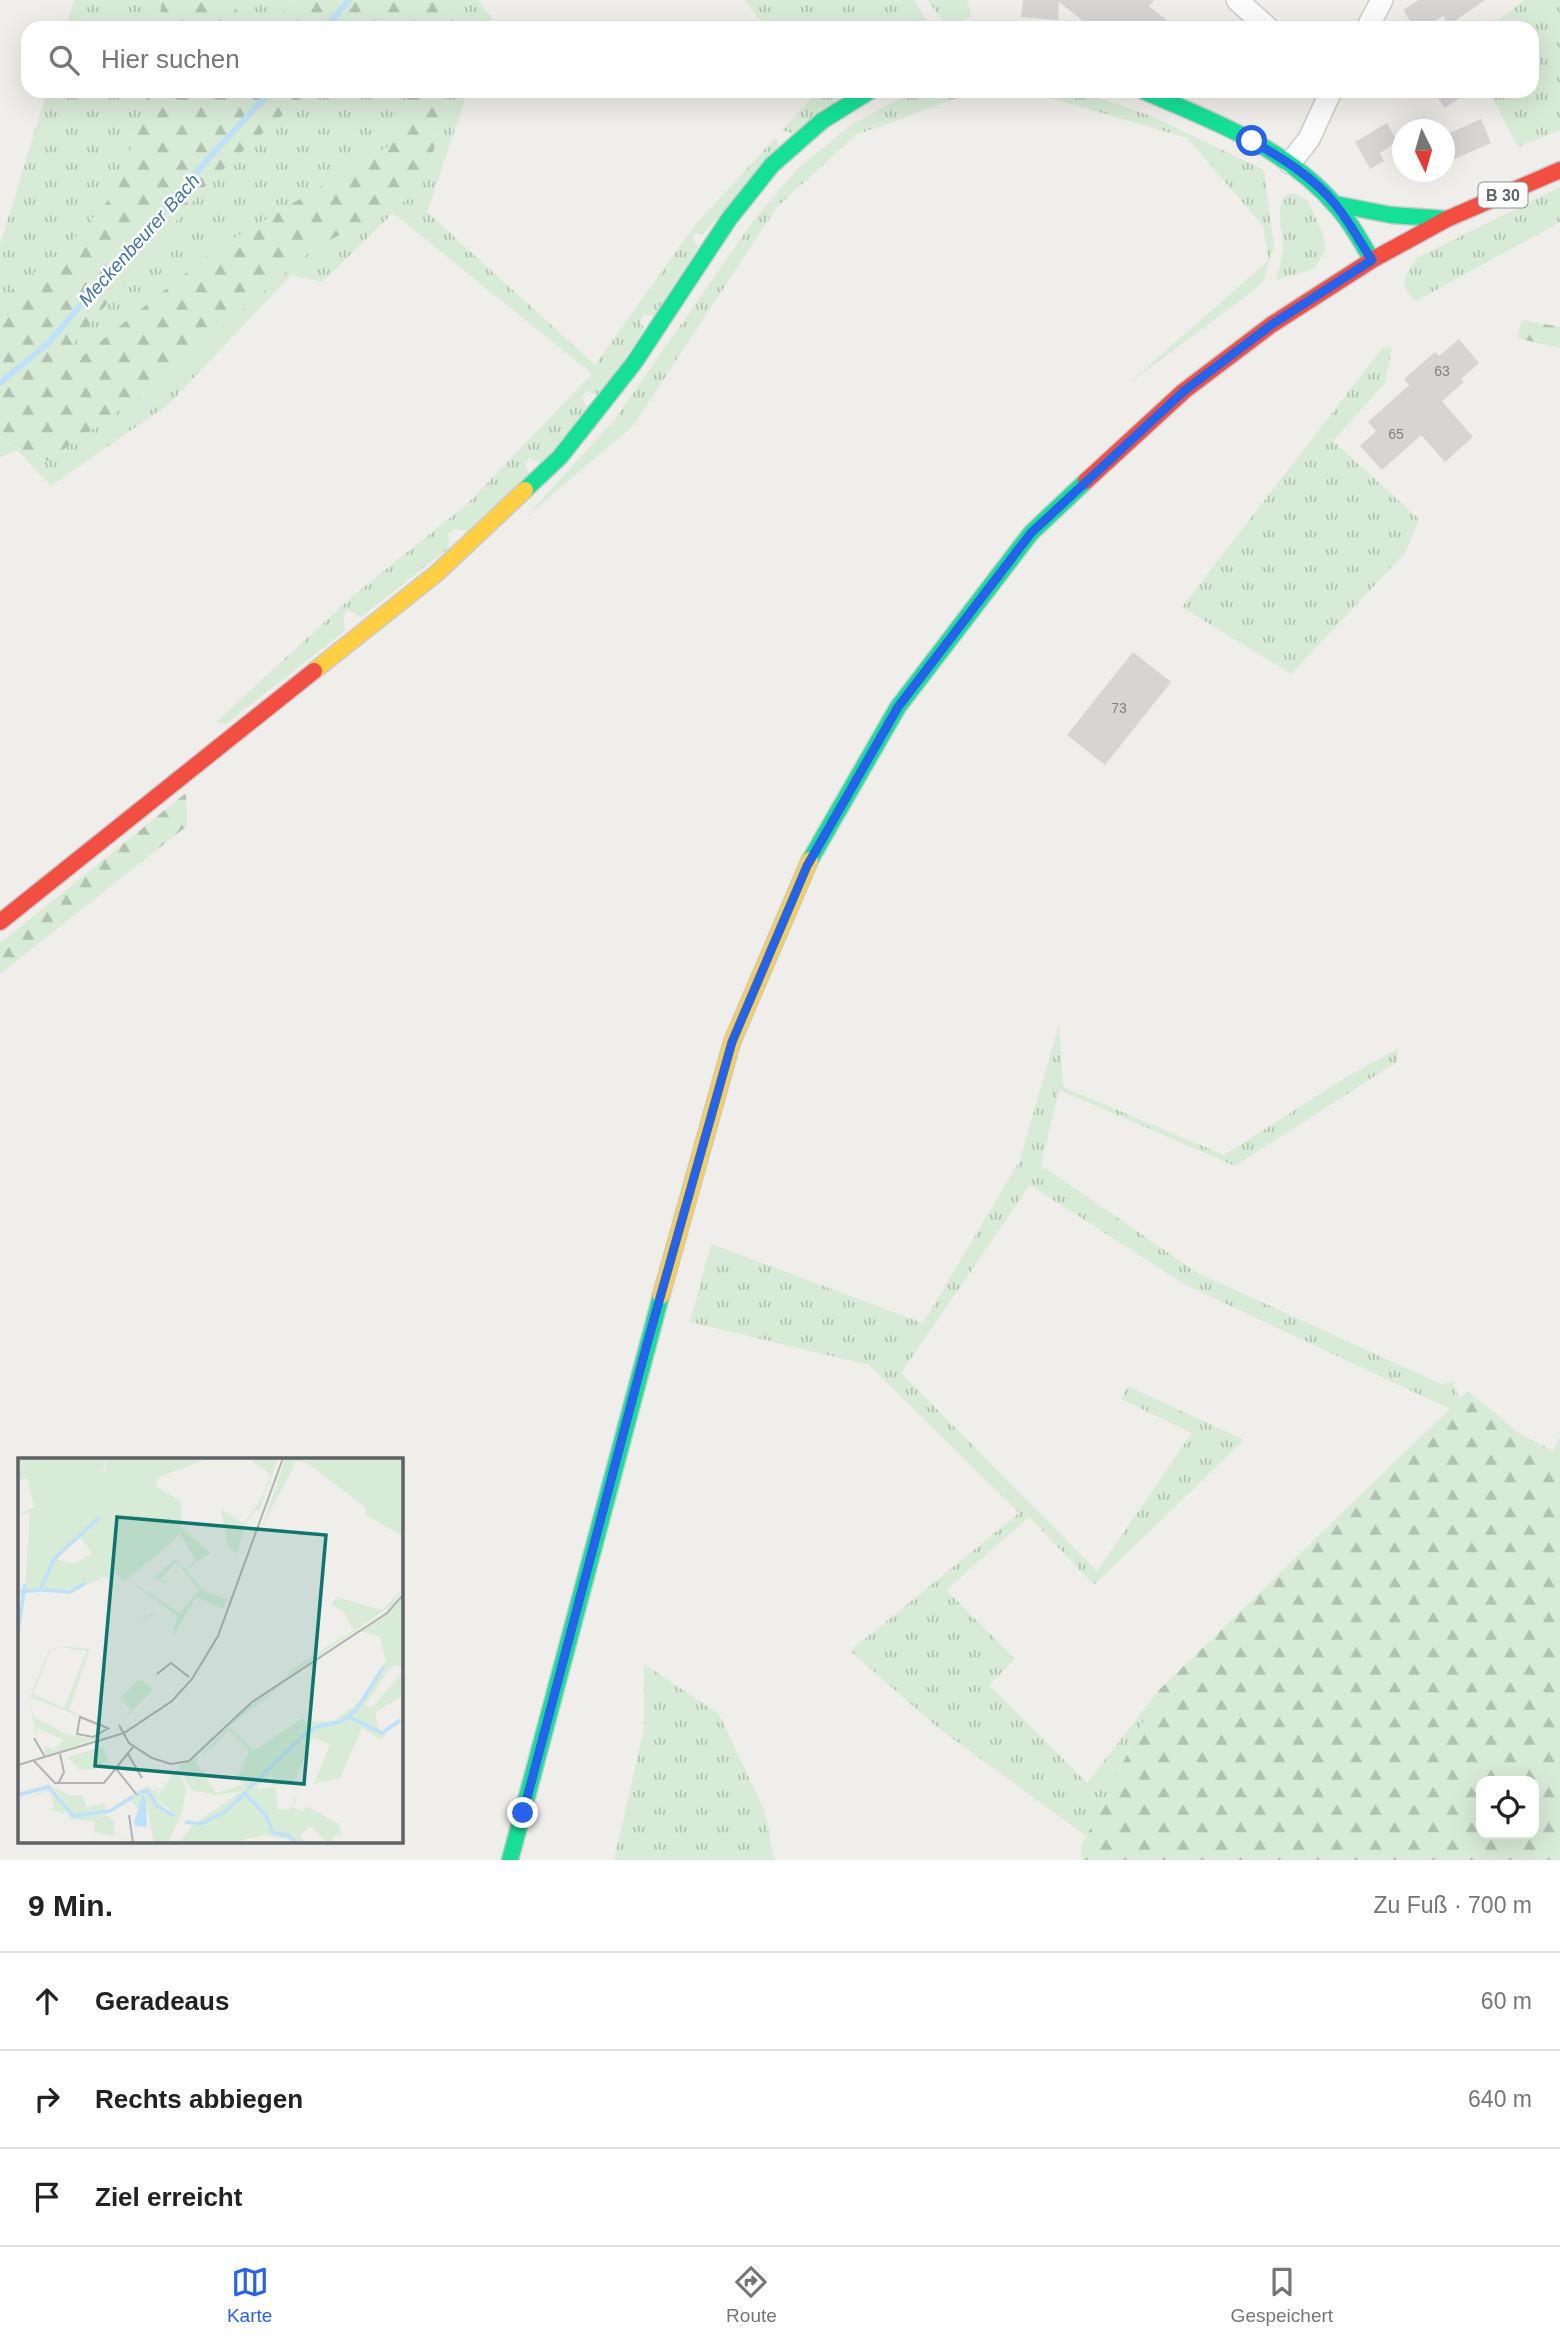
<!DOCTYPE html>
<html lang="de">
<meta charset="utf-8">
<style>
:root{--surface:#fff;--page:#f6f6f6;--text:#222;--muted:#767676;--line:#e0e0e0;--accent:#2563eb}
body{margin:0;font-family:Helvetica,sans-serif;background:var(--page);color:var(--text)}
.controls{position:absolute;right:21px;bottom:21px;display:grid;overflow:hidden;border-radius:14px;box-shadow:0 7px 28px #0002}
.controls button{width:63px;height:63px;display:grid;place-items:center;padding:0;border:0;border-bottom:2px solid var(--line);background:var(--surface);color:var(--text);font:35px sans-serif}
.compass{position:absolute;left:1392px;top:119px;width:63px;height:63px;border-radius:50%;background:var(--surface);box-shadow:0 7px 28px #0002;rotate:175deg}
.stop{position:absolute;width:21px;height:21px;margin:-16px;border:5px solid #2563eb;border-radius:50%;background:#fff}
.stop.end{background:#2563eb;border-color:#fff;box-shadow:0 2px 7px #0008}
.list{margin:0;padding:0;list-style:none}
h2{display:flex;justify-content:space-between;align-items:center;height:91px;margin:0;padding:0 28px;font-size:30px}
h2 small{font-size:23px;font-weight:400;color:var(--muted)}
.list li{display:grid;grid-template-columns:46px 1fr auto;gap:21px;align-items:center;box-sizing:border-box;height:98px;padding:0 28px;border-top:2px solid var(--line)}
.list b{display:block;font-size:26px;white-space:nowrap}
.list em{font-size:23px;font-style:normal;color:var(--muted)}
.icon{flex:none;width:38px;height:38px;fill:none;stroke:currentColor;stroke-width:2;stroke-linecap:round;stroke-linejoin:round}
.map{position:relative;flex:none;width:1560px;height:1860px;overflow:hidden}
.search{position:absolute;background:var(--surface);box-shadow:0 7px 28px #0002;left:21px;right:21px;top:21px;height:77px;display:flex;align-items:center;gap:18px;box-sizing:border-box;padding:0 24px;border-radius:21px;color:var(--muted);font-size:26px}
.sheet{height:385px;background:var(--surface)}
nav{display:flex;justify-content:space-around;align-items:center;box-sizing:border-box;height:98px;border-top:2px solid var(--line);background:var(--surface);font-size:19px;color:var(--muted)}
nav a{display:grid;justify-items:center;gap:4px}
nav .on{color:var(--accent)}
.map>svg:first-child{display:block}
.grass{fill:url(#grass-tufts)}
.forest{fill:url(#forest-firs);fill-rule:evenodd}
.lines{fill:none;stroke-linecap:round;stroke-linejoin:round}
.stream{stroke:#bfe0f9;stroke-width:6}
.building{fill:#d6d5d3}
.street-casing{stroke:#cbcccc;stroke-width:24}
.fast-casing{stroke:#cacacb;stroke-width:19}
.slow-casing{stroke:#cacacb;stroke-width:19}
.jam-casing{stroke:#cacacb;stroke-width:19}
.street{stroke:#fdfcfc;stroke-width:21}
.fast{stroke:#16e098;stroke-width:16}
.slow{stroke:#ffcf43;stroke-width:16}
.jam{stroke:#f24e42;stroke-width:16}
.route{stroke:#2563eb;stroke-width:9}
.labels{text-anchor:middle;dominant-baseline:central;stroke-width:5;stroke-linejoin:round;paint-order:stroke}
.number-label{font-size:14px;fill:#7e8184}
.shield{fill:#fff;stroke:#8f9295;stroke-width:2}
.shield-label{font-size:16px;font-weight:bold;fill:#5f6368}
.water-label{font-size:19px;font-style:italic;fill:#4174aa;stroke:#fff}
.inset-river{fill:none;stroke:#bfe0f9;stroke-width:3.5}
.inset-road{fill:none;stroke:#b1b2b2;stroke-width:2}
.view{fill:#0f766e;fill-opacity:0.15;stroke:#0f766e;stroke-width:3.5}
.inset-edge{fill:none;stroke:#5f6368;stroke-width:3.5}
</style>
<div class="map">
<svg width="1560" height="1860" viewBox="0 0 1560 1860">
<defs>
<pattern id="grass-tufts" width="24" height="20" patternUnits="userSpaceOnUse" patternTransform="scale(1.75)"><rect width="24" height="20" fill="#d8ebd6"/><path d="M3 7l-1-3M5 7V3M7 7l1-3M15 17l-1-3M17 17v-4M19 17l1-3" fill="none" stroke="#b2c2b1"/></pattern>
<pattern id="forest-firs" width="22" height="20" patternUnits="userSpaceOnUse" patternTransform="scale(1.75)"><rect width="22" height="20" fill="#d8ebd6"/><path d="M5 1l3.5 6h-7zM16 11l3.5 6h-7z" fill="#b2c2b1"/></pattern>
</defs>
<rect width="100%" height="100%" fill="#efeeea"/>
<path class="grass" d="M74,0h88l-4,28h-92z
M235,0h59l-27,28h-28z
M443,0h36l13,19 -3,9h-30z
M744,0h170l17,28h-164z
M927,0h40l4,16 -22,12z
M1525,0h35v130l-42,17 -29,-56h43v-63h-45z
M47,91h102l-31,98 -54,62 -50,36 -14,22v-64z
M309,91h93l6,7 -16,46 -372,263 187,-223z
M449,91h19l-41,121 168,153 100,-140 81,-88 4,12 -77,85 -7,-1 -4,4 6,10 -45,70 -8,-3 -6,8 6,6 -45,67 -13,-4 -5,6 6,13 -47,53 -12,-5 -4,7 4,9 -62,57 -12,-2 -7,5 1,14 -88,69 -13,-7 -4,5 1,16 -119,93 -10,-2 138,-127 112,-90 126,-131 -199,-161 -71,69 -31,-7 -122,129 -118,82 -34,-36 -17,7v-12l5,-3 42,19 105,-74 161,-138 95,-50 25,-47z
M818,91h36l-59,44 -13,-5z
M924,91h156l71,25 113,54 10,76 -10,34 -11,11 -125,93 141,-124 -6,-34 -76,-88 -147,-43 -77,1 -107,39 -79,72 -144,219 -108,92 90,-99 141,-202 42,-49 52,-42 56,-31z
M1560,187v35l-144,79c-19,-16 -12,-25 1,-43z
M1289,193l7,1 11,6 16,33 2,18 -11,18 -38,11c3,-11 6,-21 7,-33 0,-16 -10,-44 6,-54z
M1383,347l9,1 -7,35 -52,58 86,78 -14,34 -114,121 -109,-67z
M1059,1025l4,62 161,68 127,-81 47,-25 -1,13 -162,104 -176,-76 -18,75 155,107 245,112 12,-2 7,18 -10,9 -264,-124 -156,-100 -129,188 196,198 95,-138 -71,-34 7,-13 116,54 -150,145 -65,-68 -83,73 69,69 -26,26 98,98 72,-93 -73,146 -149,-109 -87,-76 169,-138 -150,-148 -179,-43 21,-78 212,79 96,-161z
M644,1664l75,50 46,98 9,48h-160l30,-131z"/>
<path class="forest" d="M162,0h73l4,28h-81z
M294,0h149l16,28h-192z
M149,91h160l-102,93 -183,219 192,-154 176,-105 16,-46 -6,-7h47l-16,61 -25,47 -95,50 -161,138 -105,74 -41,-19 -6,3v-136l14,-22 50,-36 54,-62z
M1522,320l38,7v21l-43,-10z
M186,793l1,33 -187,148v-31z
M1468,1391l51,42 34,18 7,-15v424h-478l-1,-13 78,-157zM1481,1781h53v53h-53z"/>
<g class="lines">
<path class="stream" d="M325,28l24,-28
M0,383l48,-40 169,-194 54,-58"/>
</g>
<path class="building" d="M1023,0h131l-5,6 28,22h-85l-33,-26 -1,18 -37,-3z
M1419,0h66l-36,25 -6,-9 -19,12h-9l-12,-18z
M1433,91h37l-25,17z
M1481,119l10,24 -41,18 -5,-12v-14z
M1387,123l10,18 -17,12 4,8 -14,8 -15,-27z
M1459,339l20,24 -18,16 3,3 -22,19 31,36 -28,25 -24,-27 -39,35 -22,-24 16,-15 -8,-9 41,-37 -5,-6 31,-27 4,4z
M1133,652l38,30 -66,83 -38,-30z"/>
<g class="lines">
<g class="street-casing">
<path id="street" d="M1237,0l31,28
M1367,28l15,-28
M1290,163l19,-24 22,-48"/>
</g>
<g class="fast-casing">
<path id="fast" d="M1143,91c68,29 144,57 193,115 15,16 25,36 36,54
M1335,204l56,11 56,4
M525,490l35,-33 74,-94 95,-144 43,-54 50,-44 48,-30
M810,860l88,-153 133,-174 55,-52
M510,1860l151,-564"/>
</g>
<g class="slow-casing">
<path id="slow" d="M314,671l123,-98 88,-83
M661,1296l71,-254 78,-182"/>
</g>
<g class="jam-casing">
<path id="jam" d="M1086,481l98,-90 87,-66 101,-65 75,-41 113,-49
M0,922l314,-251"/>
</g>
<use href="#street" class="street"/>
<use href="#fast" class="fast"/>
<use href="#slow" class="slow"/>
<use href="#jam" class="jam"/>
</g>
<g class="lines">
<path class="route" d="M523,1813l124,-469 85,-302 75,-176 91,-159 133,-174 153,-142 87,-66 101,-65c-12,-18 -23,-39 -37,-56 -22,-27 -53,-46 -83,-63"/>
</g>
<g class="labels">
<g class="number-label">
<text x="1442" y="371">63</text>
<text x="1396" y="434">65</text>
<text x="1119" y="708">73</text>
</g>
<rect class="shield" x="1478.5" y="182.5" width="49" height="25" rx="5"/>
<g class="shield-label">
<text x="1503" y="195">B 30</text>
</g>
<g class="water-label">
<text transform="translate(139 240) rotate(-48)">Meckenbeurer Bach</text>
</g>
</g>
<g transform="translate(18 1458)">
<rect width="385" height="385" fill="#efeeea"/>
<path d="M0,0h89l-26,79 -26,22 19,5 15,-9 5,21 9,3 -32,10 -46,3 5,-79 -12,1 17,-7 -8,-28 -9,1zM230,0h30l-19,53 -4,-1 -10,15 -8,29 -9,-8 -7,-37 23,15 20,-30 6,-20zM267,1l9,2 -1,7 -30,57zM162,68l30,27 -24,17 18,21 23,8 -4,10 -27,-12 -22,38v-9l-20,-11 -25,12 23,-13 23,12 3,-10 -51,-37 53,34 19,-23 -23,-29 -14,17 7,8 -15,-9 22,-18 8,10 12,-8 -16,-28 -11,12zM385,131l-10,15 -35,25h-5l-10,-18 -12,-6 5,-8 46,13zM371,154l11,3 -3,14 -17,8 -19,-6zM47,188l25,3 -21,60 16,9 -55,-21 19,-47zM41,189l28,4 -23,57 -31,-14 18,-45zM385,214l-1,24 -26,16 1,13 -21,-6 7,-13 9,1zM121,221l14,10 -31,32 9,-12 -11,-11zM264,227l-53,42 25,24 49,-33 4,6 7,-3 -6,4 -5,-3 -51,31 -9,38 -28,4 -24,-5 -13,-24 21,-9 -3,5 20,31 27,-8 -5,-9 11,-25 -20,-22 -15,17 -13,9 47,-48zM11,241l5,18 34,18 24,3 28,-8 -74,26 -2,-10 10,4 9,-10 -27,-13 1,14zM330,262l38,14 -6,5 -18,-11 -22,50 -26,6 16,-39 -17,-8 -20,48h-11l8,-28 23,-21zM288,271l-28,28 -22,17 -6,-8 3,-6zM85,289l6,14 -15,9 -15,-1 -12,-12zM159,311l9,19 -4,25 -14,30 -14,-1 -9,-47 -7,15 -6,-9 17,-8 2,7 22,13 -17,-16zM34,328l17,9h13l5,13 -13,3zM258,329l1,22h14l8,-22 -6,21 10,3 3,-5 33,18 3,13 -3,-4 -11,10 -18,-17 -10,10 6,7 -13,-12 -22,-5 3,-6 -6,-15h-6l-5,-16zM32,331l15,16 -1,38 1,-29 -16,-5 5,-2 -4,-16 -32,10zM230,343l10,12 7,22 -34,8h-53l15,-18h18zM88,357l8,6v14l19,5 -38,-8 -1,11 1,-21 -25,-3 25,2z" fill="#d8ebd6" fill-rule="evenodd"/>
<path d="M89,0h103l-51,19 -4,9 26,15v24l-12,20 -45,36 -10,-9 -4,6 -16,-2 -5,-16 2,-8 -12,-17 7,-55 19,-8zM385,0v78l-37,-21v-7l-59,-45 -22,-4zM385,140v68l-9,-1 -6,6 -32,47 21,7 4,7 19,-13v4l-19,12 -32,-15 -14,6 -22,10 -23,21 -8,28 -9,1 -1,-12 -15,13 5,18h6l6,15 -2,6 21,5 13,12 -41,-8 -7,-22 -10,-12 -37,24h-18l52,-36 -3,-15 10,-22 51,-30 31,-1 29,-22 23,-38 -6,-24 17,-8 3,-14 -11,-3zM284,274l-24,25 -22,16 -5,-7 2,-6zM339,170v2l-69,46 1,-5zM30,326l27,27 29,-8 3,10 -12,8 -25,-2 -5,-14 -11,-5 -7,-12 -29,9v-4zM129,328l8,5 4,-4 -3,10 16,20 -17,-9 -6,-15 -20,9 -2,-3z" fill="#d8ebd6" fill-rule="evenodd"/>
<path d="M125,336l3,5 1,28 -12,-1 -1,-4z" fill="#bfe0f9"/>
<path class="inset-river" d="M24,132l28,2 16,-9M0,134l22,-2 14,-31 46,-42M0,174l7,-48M329,258l35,17 18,-13M230,331l54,-52 14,-10 25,-5 15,-12 28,-44M120,335l10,-2 9,15 17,10M0,337l31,-8 24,29 37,-5 24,-15M228,337l19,19 8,19 15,2 8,8M167,364l16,2 24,-12 22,-21"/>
<path class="inset-road" d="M139,216l14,-11 18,14M101,267l10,18 23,15 19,6 18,-3 63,-59 135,-89 16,-18M89,271l-14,8 -16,-3 3,-17 30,12M16,280l11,19M110,296l14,24M16,303l21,22h49l29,-36M0,307l106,-32 48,-32 20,-22 26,-43 65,-178M99,312l20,25M40,326l6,-12 -4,-18M111,357l4,28"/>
<path class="view" d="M99,59l209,18 -22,249 -209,-18z"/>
<rect width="385" height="385" class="inset-edge"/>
</g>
</svg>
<div class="controls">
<button><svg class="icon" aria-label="locate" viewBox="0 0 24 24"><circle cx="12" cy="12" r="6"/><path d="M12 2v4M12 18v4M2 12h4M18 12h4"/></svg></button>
</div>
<svg class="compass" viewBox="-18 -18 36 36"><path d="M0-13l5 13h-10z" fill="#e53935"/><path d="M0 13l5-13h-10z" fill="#767676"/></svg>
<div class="stop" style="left:1252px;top:141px"></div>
<div class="stop end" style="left:523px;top:1813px"></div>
<div class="search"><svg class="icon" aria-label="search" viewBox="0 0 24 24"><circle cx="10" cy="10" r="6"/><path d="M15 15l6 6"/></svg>Hier suchen</div>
</div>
<section class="sheet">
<h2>9 Min.<small>Zu Fuß · 700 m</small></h2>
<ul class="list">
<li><svg class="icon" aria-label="ahead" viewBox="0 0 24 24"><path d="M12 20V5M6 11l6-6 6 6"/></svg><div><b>Geradeaus</b></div><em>60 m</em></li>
<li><svg class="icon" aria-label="right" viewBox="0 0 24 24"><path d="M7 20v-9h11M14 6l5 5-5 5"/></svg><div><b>Rechts abbiegen</b></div><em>640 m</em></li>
<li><svg class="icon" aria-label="arrive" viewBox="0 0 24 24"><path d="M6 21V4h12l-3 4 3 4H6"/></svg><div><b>Ziel erreicht</b></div></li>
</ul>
</section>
<nav>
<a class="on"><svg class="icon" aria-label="map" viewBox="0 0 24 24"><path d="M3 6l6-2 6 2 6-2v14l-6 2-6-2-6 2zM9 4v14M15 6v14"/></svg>Karte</a>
<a><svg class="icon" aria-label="directions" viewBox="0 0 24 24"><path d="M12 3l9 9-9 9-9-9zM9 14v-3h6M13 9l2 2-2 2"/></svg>Route</a>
<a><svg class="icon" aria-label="saved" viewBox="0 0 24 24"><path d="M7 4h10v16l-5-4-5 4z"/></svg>Gespeichert</a>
</nav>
